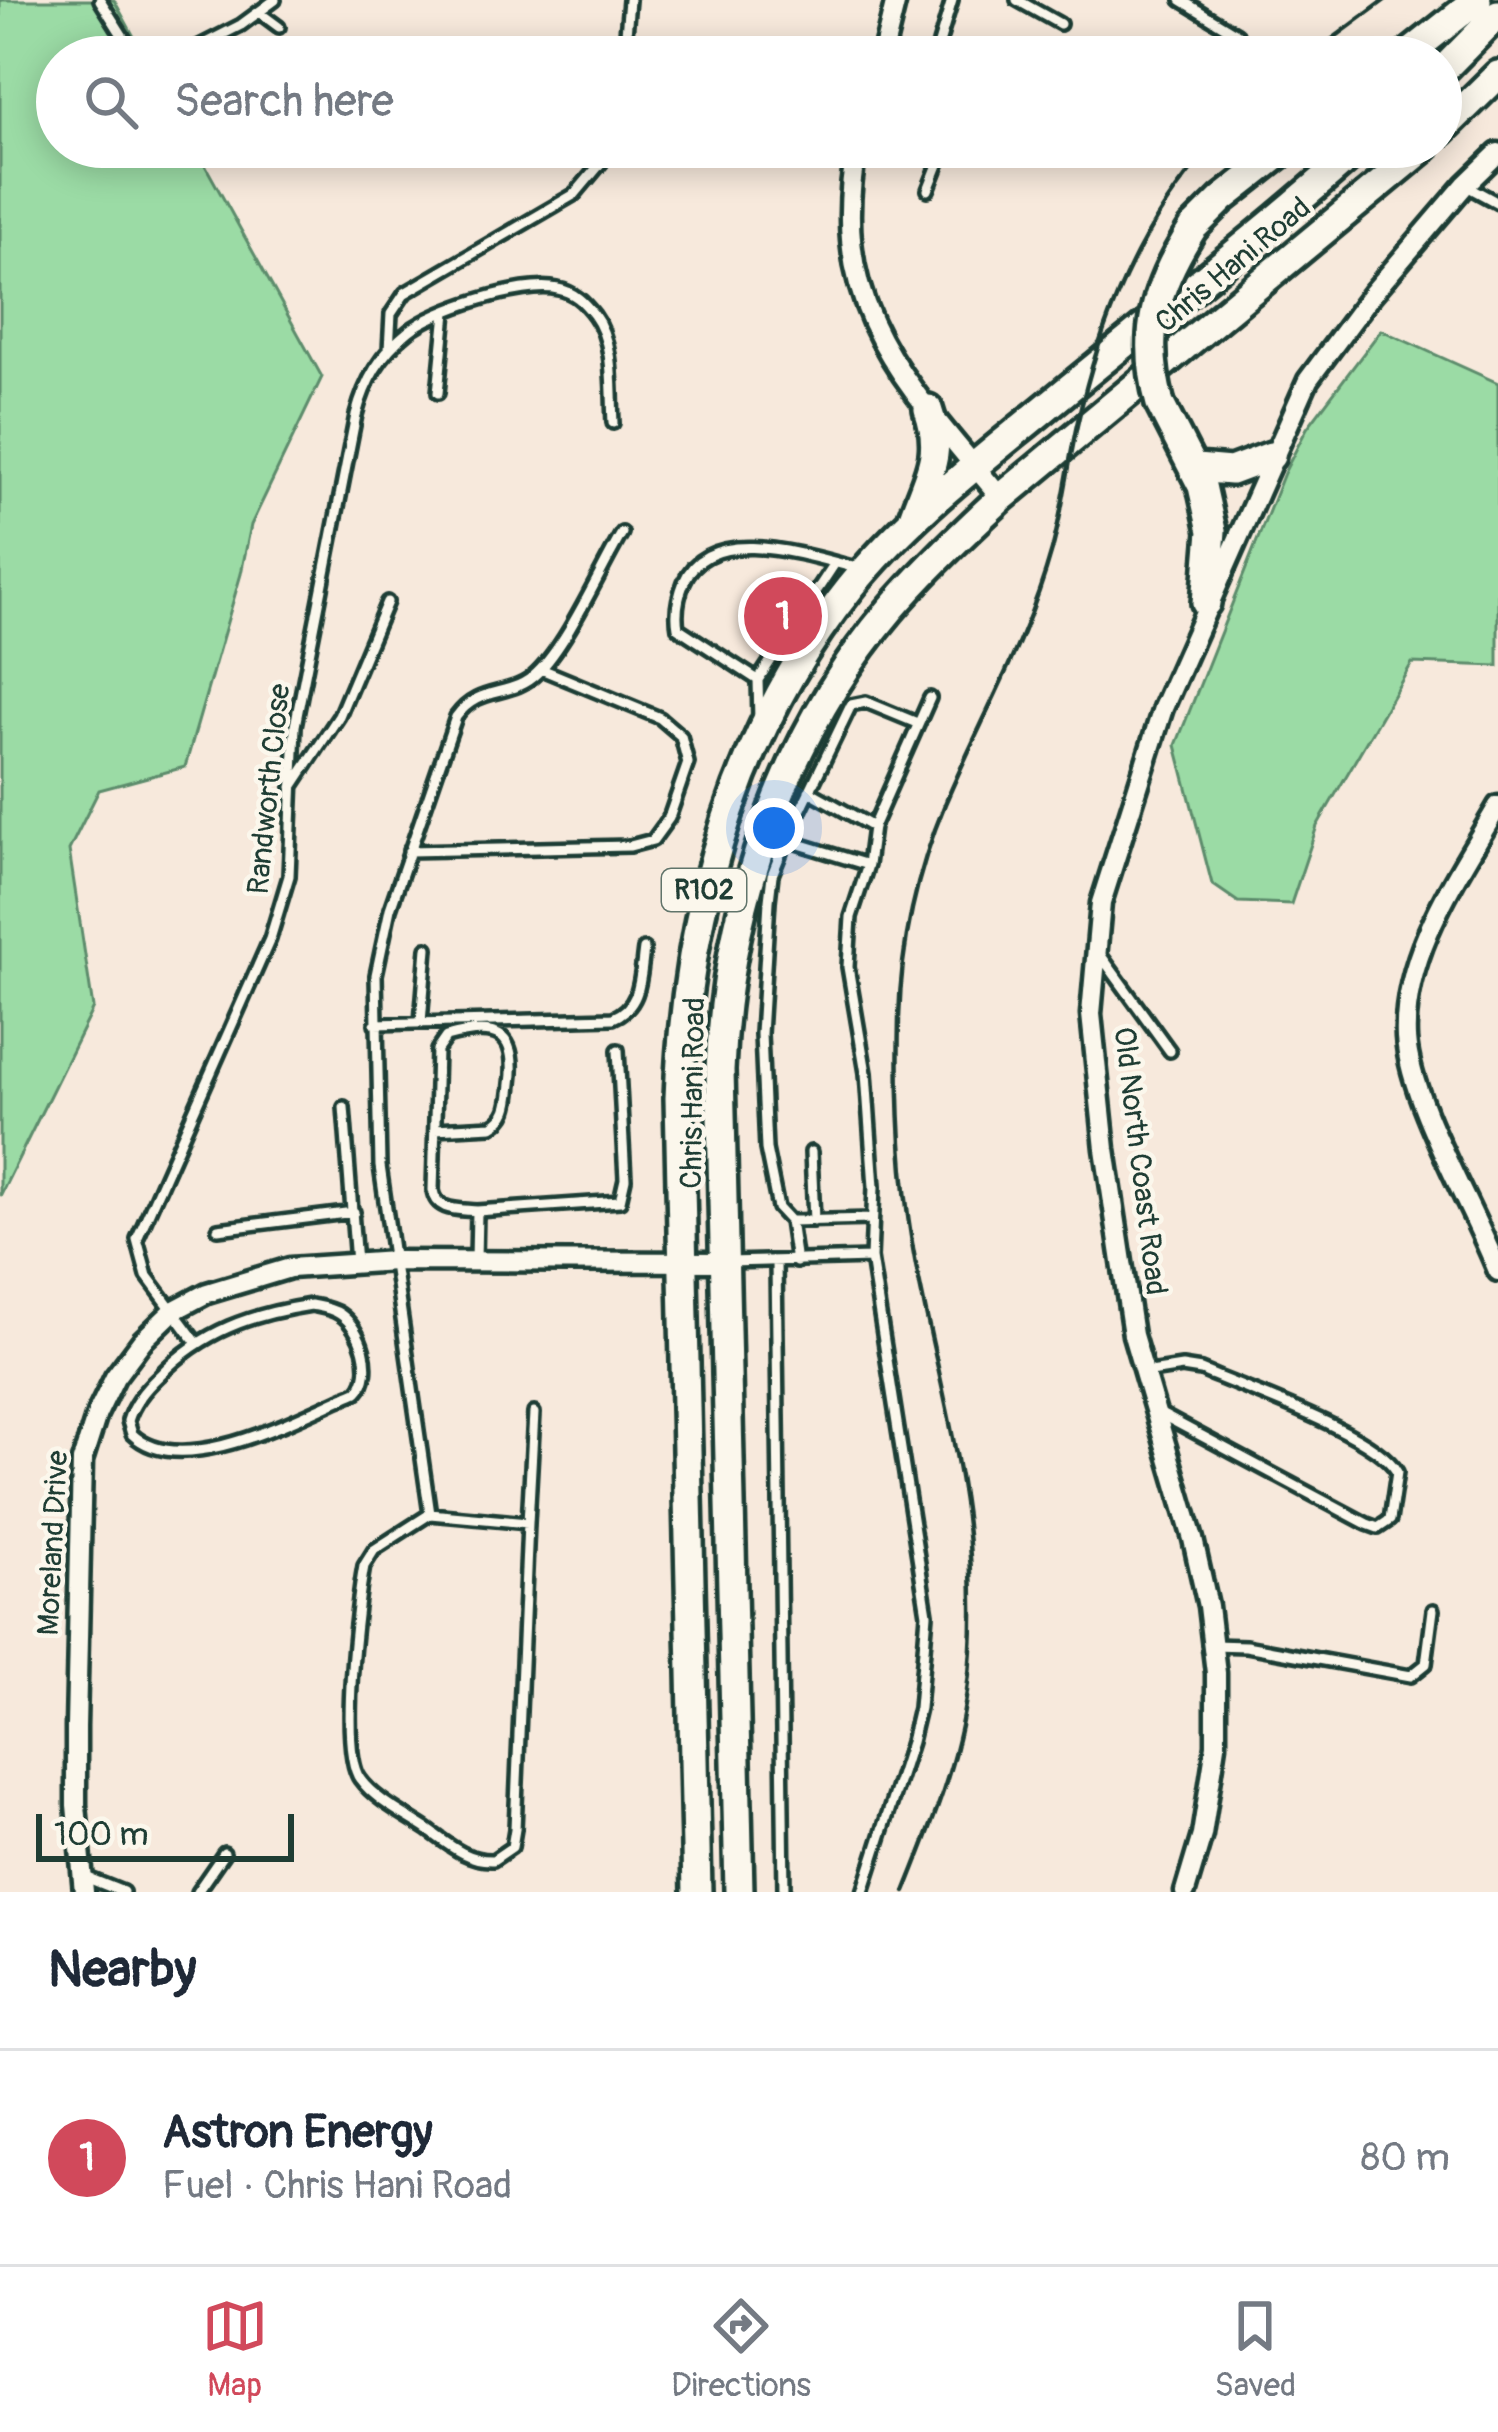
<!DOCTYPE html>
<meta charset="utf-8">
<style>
:root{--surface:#fff;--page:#f6f6f7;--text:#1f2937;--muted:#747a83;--line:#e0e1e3;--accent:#d1495b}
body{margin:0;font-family:Pangolin,sans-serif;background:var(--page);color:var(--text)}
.scale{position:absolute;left:36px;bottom:30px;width:258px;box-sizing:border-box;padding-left:12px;border:6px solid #1f3d34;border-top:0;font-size:33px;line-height:42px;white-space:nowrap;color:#1f3d34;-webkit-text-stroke:9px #fbf7ec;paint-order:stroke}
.you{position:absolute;left:774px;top:828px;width:42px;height:42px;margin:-30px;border:9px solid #fff;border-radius:50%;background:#1a73e8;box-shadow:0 0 0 18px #1a73e833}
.badge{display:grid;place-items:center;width:78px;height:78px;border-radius:50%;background:var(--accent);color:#fff;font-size:39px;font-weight:700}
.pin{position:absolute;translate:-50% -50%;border:6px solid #fff;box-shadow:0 3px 12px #0006}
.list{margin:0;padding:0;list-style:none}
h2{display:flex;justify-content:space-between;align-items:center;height:156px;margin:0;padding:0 48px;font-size:51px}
h2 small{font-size:39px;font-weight:400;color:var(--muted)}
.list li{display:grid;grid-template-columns:78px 1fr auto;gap:36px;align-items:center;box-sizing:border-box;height:216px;padding:0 48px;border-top:3px solid var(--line)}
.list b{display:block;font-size:45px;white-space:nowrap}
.list p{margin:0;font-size:39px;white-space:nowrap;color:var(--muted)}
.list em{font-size:39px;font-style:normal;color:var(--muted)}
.icon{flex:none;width:66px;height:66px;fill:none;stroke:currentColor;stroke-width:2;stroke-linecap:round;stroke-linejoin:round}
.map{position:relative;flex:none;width:1498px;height:1892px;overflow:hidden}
.search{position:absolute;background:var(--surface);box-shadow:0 6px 30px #0003;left:36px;right:36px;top:36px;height:132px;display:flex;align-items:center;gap:30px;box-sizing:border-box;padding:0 42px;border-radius:66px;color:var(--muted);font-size:45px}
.sheet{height:372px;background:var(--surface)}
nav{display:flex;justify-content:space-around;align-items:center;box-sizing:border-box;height:168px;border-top:3px solid var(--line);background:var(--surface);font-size:33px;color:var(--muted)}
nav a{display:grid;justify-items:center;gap:6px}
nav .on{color:var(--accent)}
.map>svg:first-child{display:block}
.green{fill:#9bdba5;stroke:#5d8c6c;stroke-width:3}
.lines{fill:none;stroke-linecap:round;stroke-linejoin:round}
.service-casing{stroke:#1f3d34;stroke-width:18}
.minor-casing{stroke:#1f3d34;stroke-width:27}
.primary-casing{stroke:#1f3d34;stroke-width:36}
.service{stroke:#fbf7ec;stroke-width:9}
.minor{stroke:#fbf7ec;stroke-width:18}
.primary{stroke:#fbf7ec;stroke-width:27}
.rail{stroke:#1f3d34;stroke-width:4.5}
.primary-bridge-casing{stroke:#1f3d34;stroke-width:36;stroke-linecap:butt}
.primary-bridge{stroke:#fbf7ec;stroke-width:27}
.labels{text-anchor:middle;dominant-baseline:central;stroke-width:9;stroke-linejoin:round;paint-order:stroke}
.shield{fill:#fbf7ec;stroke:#61756b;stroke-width:3}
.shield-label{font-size:27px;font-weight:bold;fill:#1f3d34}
.street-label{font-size:30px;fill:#1f3d34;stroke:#fbf7ec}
</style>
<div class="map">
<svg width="1498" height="1892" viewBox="0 0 1498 1892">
<rect width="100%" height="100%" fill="#f7e9dc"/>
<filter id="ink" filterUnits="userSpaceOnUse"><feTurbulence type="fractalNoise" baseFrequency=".00833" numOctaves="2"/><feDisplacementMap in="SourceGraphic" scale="24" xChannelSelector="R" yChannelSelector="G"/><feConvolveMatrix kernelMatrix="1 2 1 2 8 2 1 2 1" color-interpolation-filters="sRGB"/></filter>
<g filter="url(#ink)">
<path class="green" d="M0,0h114l31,57h-88v90h138l127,230 -71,148 -10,49 -56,193 -86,23 -30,60 24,158 -93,188z
M1381,330l117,53v283l-86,-3 -95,163 -26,78 -53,-2 -26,-18 -36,-139 108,-272 23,-45z"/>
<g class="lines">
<g class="service-casing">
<path id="service" d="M100,0l36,57
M1017,0l43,24
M1181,0l56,34
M260,13l19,14
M178,57l63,-32 34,-25
M624,57l5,-57
M935,57l17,-57
M187,147l1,2
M1465,185l33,18
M928,190l17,-43
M389,350l2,-36 14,-21 170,-99 26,-31 5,-16
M438,393l8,-81
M758,680l-80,-52c-3,-16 0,-31 6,-46 26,-61 128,-25 176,-13
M759,720l-1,-40 77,-117
M292,787l47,-71 48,-114
M809,791l64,36
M786,840l82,25
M409,851l221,-5 23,-6 16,-22 19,-55 -7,-27 -21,-18 -119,-49
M1099,953l71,98
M421,1022l6,-74
M375,1024l238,-6c29,-12 27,-41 31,-69
M344,1107l12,156
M435,1129l57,-3c17,-9 17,-24 19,-42 7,-54 -16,-60 -65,-47l-9,13 -4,140c3,22 26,19 44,21
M811,1152l3,69
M790,1221l82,-2
M218,1229l136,-17
M476,1260l1,-49 143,-10 5,-22 -7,-129
M728,1262l143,-4 3,-71 -8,-114 -18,-106 3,-50 17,-52 5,-38 57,-129
M776,1262l8,630
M796,1262l-6,-41 -12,-13 -12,-59 -5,-115 8,-133 3,-26 14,-35 65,-135 15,-3 51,21
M311,1305c10,2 20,3 29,9 21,14 36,58 17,78 -54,22 -175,91 -225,42l-4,-13c5,-18 18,-33 32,-46 42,-44 92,-61 151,-70z
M196,1342l-49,-66 -10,-37 133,-300 19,-63 6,-150 61,-311c9,-34 24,-61 53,-84 26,-21 115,-50 149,-42 16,3 26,13 36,26 21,28 17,75 19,108
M1144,1373l38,-6 19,3c43,19 176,64 196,102l-7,48 -12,8 -11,-4 -210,-112
M430,1514l-50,-348 -4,-191 14,-66 66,-192c23,-33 55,-18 81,-44 31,-30 62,-101 85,-140
M430,1514l98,9 -13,306 -3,18 -19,13c-27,1 -45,-16 -66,-31 -21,-14 -52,-29 -67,-50 -21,-28 -3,-175 4,-213l10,-16z
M528,1523l6,-110
M1213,1645l33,1 165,30 15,-12 7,-54
M83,1876l40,16
M197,1892l27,-39
M863,1892l48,-150 8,-34 8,-94 -56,-356"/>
</g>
<g class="minor-casing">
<path id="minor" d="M882,57l14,-57
M857,147c-32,162 49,235 144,351
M1498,806c-40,69 -96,148 -92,232 4,64 67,169 92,233
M84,1892l-8,-87v-78l6,-266 15,-47 18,-37 27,-36 31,-30 34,-18 83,-25 104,-7 331,1
M1185,1892l17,-57 14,-90v-72l-8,-67 -15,-67 -60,-204 -28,-186 -14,-135 10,-111 62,-195 145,-328 64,-86 93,-109 33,-32"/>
</g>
<g class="primary-casing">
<path id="primary" d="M1405,57l72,-57
M1441,72l57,-58
M1441,131l57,-56
M1193,228l29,-29 66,-52
M1160,404l42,82 10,45 -6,72
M1196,468l35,3 40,-15
M913,517c15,-43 31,-62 15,-108
M697,1892l-18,-794c7,-185 54,-363 171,-510 55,-69 126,-123 194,-179 105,-87 214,-171 316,-262
M739,1892l-19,-822c6,-163 64,-335 170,-460 34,-40 72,-76 111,-112l424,-351"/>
</g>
<use href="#service" class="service"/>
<use href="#minor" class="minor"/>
<use href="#primary" class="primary"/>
<path class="rail" d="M1308,57l77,-57
M905,1892c26,-65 53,-131 62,-201 20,-153 -22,-279 -51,-426 -15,-77 -19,-168 -17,-247 2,-73 18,-147 46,-214 36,-85 82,-164 107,-254 11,-41 16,-84 25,-125 23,-103 62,-200 134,-278"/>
<g class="primary-bridge-casing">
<path id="primary-bridge" d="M1160,404c-19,-69 -5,-117 33,-176"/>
</g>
<use href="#primary-bridge" class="primary-bridge"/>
</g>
</g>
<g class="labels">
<rect class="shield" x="662" y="869" width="84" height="42" rx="9"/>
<g class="shield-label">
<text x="704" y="890">R102</text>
</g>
<g class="street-label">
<text transform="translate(1233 265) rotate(-40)">Chris Hani Road</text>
<text transform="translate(269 789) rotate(-84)">Randworth Close</text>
<text transform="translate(693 1093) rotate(-89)">Chris Hani Road</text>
<text transform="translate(1140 1161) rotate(83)">Old North Coast Road</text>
<text transform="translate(53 1543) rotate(-87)">Moreland Drive</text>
</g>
</g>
</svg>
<div class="scale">100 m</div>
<div class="you"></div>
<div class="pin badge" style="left:783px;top:616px">1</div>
<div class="search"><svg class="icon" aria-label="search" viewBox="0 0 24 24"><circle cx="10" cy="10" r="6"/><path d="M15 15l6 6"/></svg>Search here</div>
</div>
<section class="sheet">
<h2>Nearby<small></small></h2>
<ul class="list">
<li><span class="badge">1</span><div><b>Astron Energy</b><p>Fuel · Chris Hani Road</p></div><em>80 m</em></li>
</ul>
</section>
<nav>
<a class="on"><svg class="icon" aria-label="map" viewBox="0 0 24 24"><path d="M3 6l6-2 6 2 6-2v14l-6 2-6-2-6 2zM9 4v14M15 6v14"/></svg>Map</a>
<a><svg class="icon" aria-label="directions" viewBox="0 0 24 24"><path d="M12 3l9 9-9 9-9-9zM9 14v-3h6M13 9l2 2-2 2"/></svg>Directions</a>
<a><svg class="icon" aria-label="saved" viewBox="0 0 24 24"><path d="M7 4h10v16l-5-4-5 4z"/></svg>Saved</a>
</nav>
